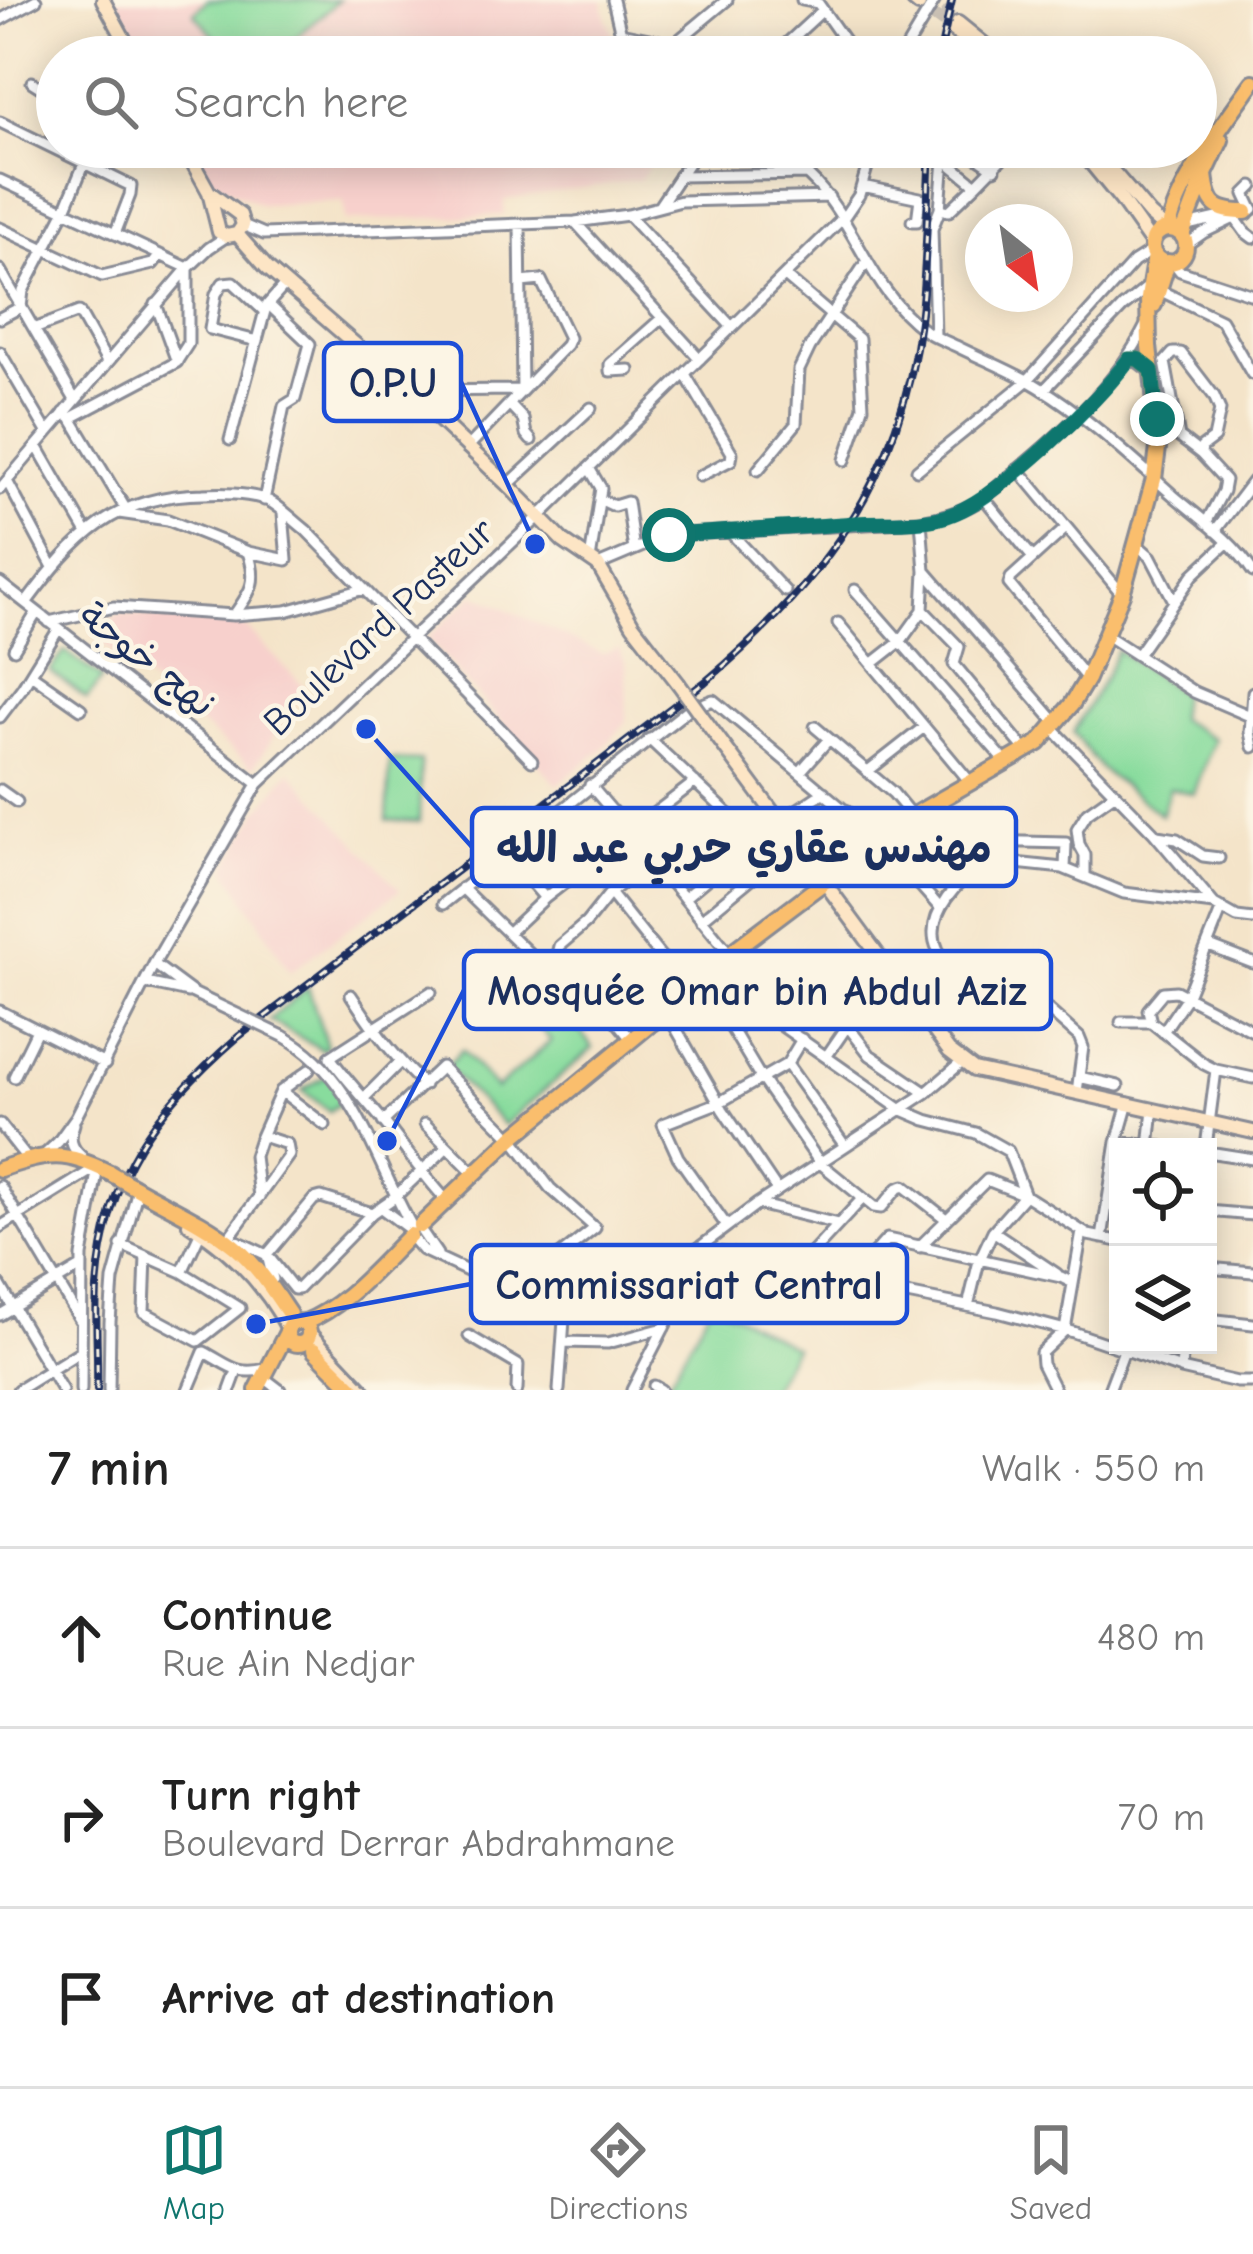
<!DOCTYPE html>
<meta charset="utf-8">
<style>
:root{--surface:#fff;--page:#f6f6f6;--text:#222;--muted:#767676;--line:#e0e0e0;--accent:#0f766e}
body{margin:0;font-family:"Comic Neue","Playpen Sans Arabic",sans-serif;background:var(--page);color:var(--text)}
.controls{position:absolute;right:36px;bottom:36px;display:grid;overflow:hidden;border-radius:0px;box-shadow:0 6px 30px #0003}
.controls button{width:108px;height:108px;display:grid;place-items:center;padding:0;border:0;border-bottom:3px solid var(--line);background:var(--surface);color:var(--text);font:60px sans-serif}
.compass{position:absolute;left:965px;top:204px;width:108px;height:108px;border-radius:50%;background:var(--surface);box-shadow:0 6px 30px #0003;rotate:150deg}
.stop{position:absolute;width:36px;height:36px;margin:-27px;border:9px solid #0f766e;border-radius:50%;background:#fff}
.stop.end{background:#0f766e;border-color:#fff;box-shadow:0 3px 12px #0008}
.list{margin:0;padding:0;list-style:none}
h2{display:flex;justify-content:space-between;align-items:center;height:156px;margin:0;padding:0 48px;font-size:51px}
h2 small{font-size:39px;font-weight:400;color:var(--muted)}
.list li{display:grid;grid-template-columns:78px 1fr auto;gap:36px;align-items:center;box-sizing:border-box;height:180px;padding:0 48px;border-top:3px solid var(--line)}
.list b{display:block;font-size:45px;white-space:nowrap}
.list p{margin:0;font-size:39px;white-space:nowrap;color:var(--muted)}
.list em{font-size:39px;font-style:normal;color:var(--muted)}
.icon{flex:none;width:66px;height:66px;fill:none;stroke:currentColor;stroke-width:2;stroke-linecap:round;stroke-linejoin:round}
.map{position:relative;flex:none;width:1253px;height:1390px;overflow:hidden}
.search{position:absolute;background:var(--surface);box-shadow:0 6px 30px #0003;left:36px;right:36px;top:36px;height:132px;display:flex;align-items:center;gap:30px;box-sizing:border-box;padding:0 42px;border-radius:66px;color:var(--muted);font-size:45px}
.sheet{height:696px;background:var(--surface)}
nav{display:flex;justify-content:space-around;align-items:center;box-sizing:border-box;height:168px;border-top:3px solid var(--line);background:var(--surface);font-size:33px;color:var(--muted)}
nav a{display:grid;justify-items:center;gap:6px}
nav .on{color:var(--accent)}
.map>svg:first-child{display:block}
.built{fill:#f7d0cc}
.green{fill:#88dc9d;stroke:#52867e;stroke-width:3}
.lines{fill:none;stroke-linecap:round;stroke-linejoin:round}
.secondary-tunnel{stroke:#c9c0b4;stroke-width:12;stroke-dasharray:12 6;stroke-linecap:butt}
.primary-tunnel{stroke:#c9c0b4;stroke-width:14;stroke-dasharray:14 7;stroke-linecap:butt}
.minor-casing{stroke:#888a94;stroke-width:15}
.secondary-casing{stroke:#888a94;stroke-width:18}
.primary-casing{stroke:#888a94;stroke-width:20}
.minor{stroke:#fff;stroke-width:9}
.secondary{stroke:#fde5c5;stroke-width:12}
.primary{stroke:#fabe6d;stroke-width:14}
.rail-casing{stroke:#1b2f5e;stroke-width:8}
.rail{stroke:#fcf5e5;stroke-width:3;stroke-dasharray:9;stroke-linecap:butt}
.minor-bridge-casing{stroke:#888a94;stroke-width:15;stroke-linecap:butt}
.secondary-bridge-casing{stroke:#888a94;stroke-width:18;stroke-linecap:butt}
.primary-bridge-casing{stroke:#888a94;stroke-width:20;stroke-linecap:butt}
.minor-bridge{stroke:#fff;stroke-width:9}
.secondary-bridge{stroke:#fde5c5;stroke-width:12}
.primary-bridge{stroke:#fabe6d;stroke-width:14}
.route{stroke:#0f766e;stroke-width:15}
.labels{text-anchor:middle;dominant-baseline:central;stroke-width:9;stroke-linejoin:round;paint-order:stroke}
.street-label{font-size:39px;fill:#1b2f5e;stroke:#fcf5e5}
.leader{fill:none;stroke:#1d4ed8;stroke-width:4.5}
.callout-dot{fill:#1d4ed8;stroke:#fcf5e5;stroke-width:4.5}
.callout{fill:#fcf5e5;stroke:#1d4ed8;stroke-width:4.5}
.callout-label{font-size:42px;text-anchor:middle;font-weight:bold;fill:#1b2f5e}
</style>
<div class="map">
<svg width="1253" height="1390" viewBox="0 0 1253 1390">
<rect width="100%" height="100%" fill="#fcf5e5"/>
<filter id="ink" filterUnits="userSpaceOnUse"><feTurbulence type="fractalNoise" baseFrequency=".00833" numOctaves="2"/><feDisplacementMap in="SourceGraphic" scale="24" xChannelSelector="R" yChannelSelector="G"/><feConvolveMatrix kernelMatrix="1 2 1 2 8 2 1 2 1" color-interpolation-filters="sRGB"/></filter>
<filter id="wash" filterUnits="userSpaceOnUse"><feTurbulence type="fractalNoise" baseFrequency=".004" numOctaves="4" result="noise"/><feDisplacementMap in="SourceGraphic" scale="48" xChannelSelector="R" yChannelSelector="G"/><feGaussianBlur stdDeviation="2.7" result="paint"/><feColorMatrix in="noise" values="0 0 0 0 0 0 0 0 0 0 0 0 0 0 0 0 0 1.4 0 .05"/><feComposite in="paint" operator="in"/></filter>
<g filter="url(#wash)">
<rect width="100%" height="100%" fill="#f4e4c9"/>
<path class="built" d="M114,0h489l1,11 16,46h-476l-17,-32 2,-5z
M192,147h468l-19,32 -137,21v15l-159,6 -2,-20 -81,4 -51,-24z
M475,594l128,60 16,-6 7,16 1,57 -24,28 -46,36 -130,-147z
M117,613l127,12 61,63 -52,80 -162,-135 7,-14h17z
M290,771l110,119 -110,82 -64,-104 31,-55z"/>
<path class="green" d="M207,0h132l-65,57h-42l-38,-44z
M1117,650l64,43 -3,26 36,20 -20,55 -24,-6 -9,27 -60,-46 -28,-37 34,-59z
M65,651l37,27 -15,21 -37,-28z
M390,760l31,1 -2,61 -32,-2z
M308,987l19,59 -4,4 -54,-30z
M546,987l47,61 -89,77 -58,-58 16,-17 34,39 55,-48 -28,-34z
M328,1075l18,24 -17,12 -27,-21z
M712,1302l82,45 -24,43h-97l-7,-4z"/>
</g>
<g filter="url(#ink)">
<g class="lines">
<path class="secondary-tunnel" d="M927,0l31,23
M919,5l34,25"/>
<path class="primary-tunnel" d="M289,1314l25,36"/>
<g class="minor-casing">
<path id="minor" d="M613,0l10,43 6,14
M802,0l16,3 38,54
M0,20l36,-20
M620,33l54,11 53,-44
M772,57l51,-47
M901,57l34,-57
M32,82l25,16
M0,122l131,64 -1,9 -15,39
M764,147c90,38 90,132 160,183 9,7 22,11 32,16 28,14 57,25 83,41 49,30 92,71 135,109 27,23 59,45 79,76
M962,147l33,22
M695,152l56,-2 3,-3
M679,176l129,-2
M0,180l188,88
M976,185l37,-38
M862,186l58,12 -3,23h-5
M660,205l39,-58
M1252,209l-7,-15 8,-8
M628,215l104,112
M1235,218l10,14 8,6
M575,222l125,137
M243,225l21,9 311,-12 53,-7 53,-14 148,-4
M1187,225l48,-11
M0,228l102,48 51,-12 7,-9
M1186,245l17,-12 50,-24
M1173,262l7,9 73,24
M0,270l75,130
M785,276l74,63 4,68 -18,53
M1159,290l62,30 31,54
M0,318l21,-11 2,-16 41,-79 27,-65
M34,329l45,-17 28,50
M935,336l-3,-107 8,-20 4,-50 32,26 -27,26 -9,-2
M257,341l-47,-12 6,-35 7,-11 10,-1 30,28
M0,352l47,80
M177,361l11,-17v-76
M629,370l-19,1v-7l52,-46
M685,374l47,79 -1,7 -31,16
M1044,390l79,-83 26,-21
M410,391l112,-1 -2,-165
M509,404l14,15 3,15 5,6
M64,413l7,5 106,-56 -21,-58
M71,418l54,90
M230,440l36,-133
M37,446l50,87
M467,448l99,-103 3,-7 -28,-58 -20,2
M1201,454l-22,-17 -14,-75 8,-9h8l33,43 6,14 -6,28 -12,9 -1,7 24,26 -2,11 -17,32
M589,468l12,20 -11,72
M1018,469l104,125
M758,470l38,-46 3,-54 11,-23 57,-86
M917,470l110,-89 107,-119 19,-12
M7,481l46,86
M508,485l83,-77
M0,489l188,-221 21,-20 18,-12
M984,498l49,60
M599,499l15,7 13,-4 7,48
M264,500l20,-94 11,-7 15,-55 -42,-40 17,-19
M119,513l49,7 80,32c10,29 4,38 -14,63
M921,521l4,50 132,153
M1066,528l-55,50 -2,6 78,95
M729,531l56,60
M1215,531l38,-50
M1136,544l15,13 23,44
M248,552l39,8 -4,-47
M598,565l71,-30 252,-14c24,-4 43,-10 63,-23 61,-52 126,-100 162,-173
M0,583l258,201
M855,590l151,172
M26,603c50,-67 89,-108 177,-109 20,-1 47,-1 66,7 12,6 25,20 37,29l226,231
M923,610l36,37 -5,17 72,87
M49,622l65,-15 120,8 52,-4 78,-22
M838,623l133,160
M1106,635l88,57 56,24
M14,649l23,-37
M1137,655l56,-80 35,-33
M872,664l28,-22 23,-32 2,-39
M31,674l50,35
M1253,692l-3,40 3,15
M0,717l22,-29 36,-58
M815,727l78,66 19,23 59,55
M1053,729l100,103 61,72 23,13 16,2
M649,739l106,100
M868,771l56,-44
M800,772l29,-33
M590,785l40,47 65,-50
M0,790l17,12
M938,802l43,39 85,2 -1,26
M780,821l44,-29
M1157,836l20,3 26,17 16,2
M795,844l51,-34
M506,853l39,45 85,-66 22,27
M1085,875v-20l-6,-11 -2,-15 10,-16 27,-19
M666,876l68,-57
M462,888l46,45 37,-35
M610,893l-24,30 -27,23 -1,4 73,89
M684,898l71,-59 11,11 4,13 -69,57
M443,904l246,-195 24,-9 167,140 60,68
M508,933l35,34 5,1 15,-12
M1209,946l44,17
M154,964l39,29
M951,965c-5,-5 -10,-9 -13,-15 -17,-35 24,-73 49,-90l76,8 61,25 90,11
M703,981l58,97 59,85 54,44 7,1 17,-20 6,-2 42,33
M146,983l42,9
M756,987l57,-6 57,74 56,38
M431,992l-101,65c19,27 42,49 62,75 18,24 35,47 55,69
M689,992l-79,-99 42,-34 101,123 29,44 118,83 26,11 50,13 32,18 17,44 63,40 30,6
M351,995c21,33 44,63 73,90
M912,999l42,-35 8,-2 37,4 80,71 4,10 -6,45
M0,1011l105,53
M666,1011l57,99 54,80
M1121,1022h30
M1253,1031l-77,-40 -13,1 -15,18 3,12 53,42 12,6 37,8
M1163,1032l23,-34 36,-90
M283,1036c71,39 91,123 128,189
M802,1039l-15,25 58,82
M826,1057l22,-32
M14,1077l23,-47
M1079,1077l39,9
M281,1091l44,34
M364,1098l36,-36
M383,1122l58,-55 71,71 38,50 45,40 -38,30 -2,8 4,39
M0,1124l29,37
M74,1124c-5,14 -4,23 8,33
M425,1124l49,49
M1117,1142l45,5
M1149,1147l4,-38
M1206,1147l10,-77
M1208,1152l45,7
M41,1158l17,-16 18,-25 78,-153 104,-180 282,-268 304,-299 15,-22 14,-48
M0,1186l80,134
M259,1197l-5,-41 5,-15 22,-50 28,-21
M757,1204l81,20
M381,1208l28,21
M1208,1211l45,4
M372,1213l-51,-16 -7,2 -47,56 27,34h4l74,-76 23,-16 52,-50
M726,1225l-48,-68 -15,-33 57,-22 67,-38
M0,1227l97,-60
M993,1231l64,43
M422,1232l15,22
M230,1236l59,-81 -2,-11 -25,-8
M411,1237l11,13 71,33 38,15 34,8 76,-23 55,-33 61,-46 169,-111 35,-30
M1102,1238l15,-96 11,-39
M237,1241l30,14 6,24
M121,1245l61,27 19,-41
M919,1247l68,-67 38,15 -32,36 -14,30 -11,45
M696,1250l86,10 120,33 95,19 76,20 108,37 56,13h16
M146,1256l-2,56 54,29 42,-33 -58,-36
M801,1265l61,-66
M1208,1268l45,4
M851,1279l36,-40 174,38 12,6
M0,1285l62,105
M0,1315l81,-48
M1208,1319l45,5
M469,1336l49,29 -1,25
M563,1342l45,1 56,-15
M1181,1369l2,-24
M263,1377l17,13
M654,1386l7,4
M18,1390l63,-39
M81,1390l1,-134 16,-89
M109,1390l1,-68 3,-42 25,-91
M188,1390l16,-38c25,13 32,24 62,17
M230,1390l7,-19
M559,1390l6,-84
M632,1390l61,-119 3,-21
M1055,1390l-13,-26 -1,-11 24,-23 17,-98
M1109,1390l17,-45"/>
</g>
<g class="secondary-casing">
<path id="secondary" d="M103,0l31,57
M913,0l6,5
M958,23l42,34
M953,30l33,27
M184,147l25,45 10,40 8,4 10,-2 6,-9 -3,-10 -31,-23
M1078,147l44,54 31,44
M1092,147l58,68 16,14
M237,234l30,34 142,123 99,94 55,56 35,24 35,60 45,58
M704,719l245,332 25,19 279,62
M189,1224c42,26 77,61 99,105
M310,1334l53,56"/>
</g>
<g class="primary-casing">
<path id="primary" d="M1205,174c3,31 10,38 41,38
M1169,229c6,-42 59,-112 84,-147
M1152 246a17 17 0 1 1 34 0a17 17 0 1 1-34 0Z
M1182,235l23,-61 16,-34
M1154,305l14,-43
M1129,359h9l14,11
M0,1169c48,-16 65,-19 110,4
M134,1187c33,19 70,35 100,59 23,19 39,44 55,68
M420,1226l92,-88 191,-157 27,-28 182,-137 127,-73 33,-39 15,-25 35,-85 32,-115 5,-39 -10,-94 -1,-48 7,-43
M287 1333a11 11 0 1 1 22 0a11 11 0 1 1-22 0Z
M303,1323c42,-16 75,-57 107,-88
M314,1350l40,40
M257,1390l30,-58"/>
</g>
<use href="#minor" class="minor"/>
<use href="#secondary" class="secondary"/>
<use href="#primary" class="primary"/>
<g class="rail-casing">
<path id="rail" d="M939,57l13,-57
M97,1390c1,-34 -2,-68 0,-102 8,-113 58,-179 141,-251l467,-355c118,-99 196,-204 215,-361 7,-57 7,-116 10,-174"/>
</g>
<use href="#rail" class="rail"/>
<g class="minor-bridge-casing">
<path id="minor-bridge" d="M193,993l90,43"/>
</g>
<g class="secondary-bridge-casing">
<path id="secondary-bridge" d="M678,683l26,36"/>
</g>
<g class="primary-bridge-casing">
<path id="primary-bridge" d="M110,1173l24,14"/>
</g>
<use href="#minor-bridge" class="minor-bridge"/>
<use href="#secondary-bridge" class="secondary-bridge"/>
<use href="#primary-bridge" class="primary-bridge"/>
</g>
</g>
<g class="lines" filter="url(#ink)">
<path class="route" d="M669,535c62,-4 124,-7 186,-12 30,-2 64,2 92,-7 50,-16 151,-114 182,-157h9l14,11 5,49"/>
</g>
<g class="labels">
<g class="street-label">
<text transform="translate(379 627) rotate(-43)">Boulevard Pasteur</text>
<text transform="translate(147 660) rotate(38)">نهج خوجة</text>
</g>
</g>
<path class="leader" d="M535 544L461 382M366 729L472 847M387 1141L464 990M256 1324L471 1284"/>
<g class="callout-dot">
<circle cx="535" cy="544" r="12"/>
<circle cx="366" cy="729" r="12"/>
<circle cx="387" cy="1141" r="12"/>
<circle cx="256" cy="1324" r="12"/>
</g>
<g class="callout">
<rect x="324" y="343" width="137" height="78" rx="12"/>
<rect x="472" y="808" width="544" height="78" rx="12"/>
<rect x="464" y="951" width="587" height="78" rx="12"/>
<rect x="471" y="1245" width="436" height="78" rx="12"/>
</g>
<g class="callout-label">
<text x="393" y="397">O.P.U</text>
<text x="744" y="862">مهندس عقاري حربي عبد الله</text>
<text x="757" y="1005">Mosquée Omar bin Abdul Aziz</text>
<text x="689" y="1299">Commissariat Central</text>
</g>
</svg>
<div class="controls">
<button><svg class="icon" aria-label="locate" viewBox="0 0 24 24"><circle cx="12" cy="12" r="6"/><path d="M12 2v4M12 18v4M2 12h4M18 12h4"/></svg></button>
<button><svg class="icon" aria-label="layers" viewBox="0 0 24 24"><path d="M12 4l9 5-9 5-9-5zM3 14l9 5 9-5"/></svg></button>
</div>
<svg class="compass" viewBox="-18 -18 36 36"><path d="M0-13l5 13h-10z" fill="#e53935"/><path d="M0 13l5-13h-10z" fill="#767676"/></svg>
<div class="stop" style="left:669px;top:535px"></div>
<div class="stop end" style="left:1157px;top:419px"></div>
<div class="search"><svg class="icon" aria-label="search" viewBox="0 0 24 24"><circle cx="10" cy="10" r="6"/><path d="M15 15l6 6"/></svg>Search here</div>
</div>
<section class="sheet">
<h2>7 min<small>Walk · 550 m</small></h2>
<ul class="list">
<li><svg class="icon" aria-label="ahead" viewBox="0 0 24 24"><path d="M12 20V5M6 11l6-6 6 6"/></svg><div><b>Continue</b><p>Rue Ain Nedjar</p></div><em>480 m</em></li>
<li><svg class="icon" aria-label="right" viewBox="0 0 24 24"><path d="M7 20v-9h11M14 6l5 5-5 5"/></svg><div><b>Turn right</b><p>Boulevard Derrar Abdrahmane</p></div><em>70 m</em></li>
<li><svg class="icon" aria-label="arrive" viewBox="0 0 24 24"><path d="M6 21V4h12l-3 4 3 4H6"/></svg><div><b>Arrive at destination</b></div></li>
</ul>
</section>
<nav>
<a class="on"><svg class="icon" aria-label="map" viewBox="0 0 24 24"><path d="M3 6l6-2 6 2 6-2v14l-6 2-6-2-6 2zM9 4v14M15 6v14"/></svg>Map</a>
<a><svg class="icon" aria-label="directions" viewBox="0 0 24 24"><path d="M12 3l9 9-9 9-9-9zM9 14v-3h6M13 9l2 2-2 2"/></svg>Directions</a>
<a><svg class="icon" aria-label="saved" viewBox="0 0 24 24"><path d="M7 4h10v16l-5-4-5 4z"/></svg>Saved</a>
</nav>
